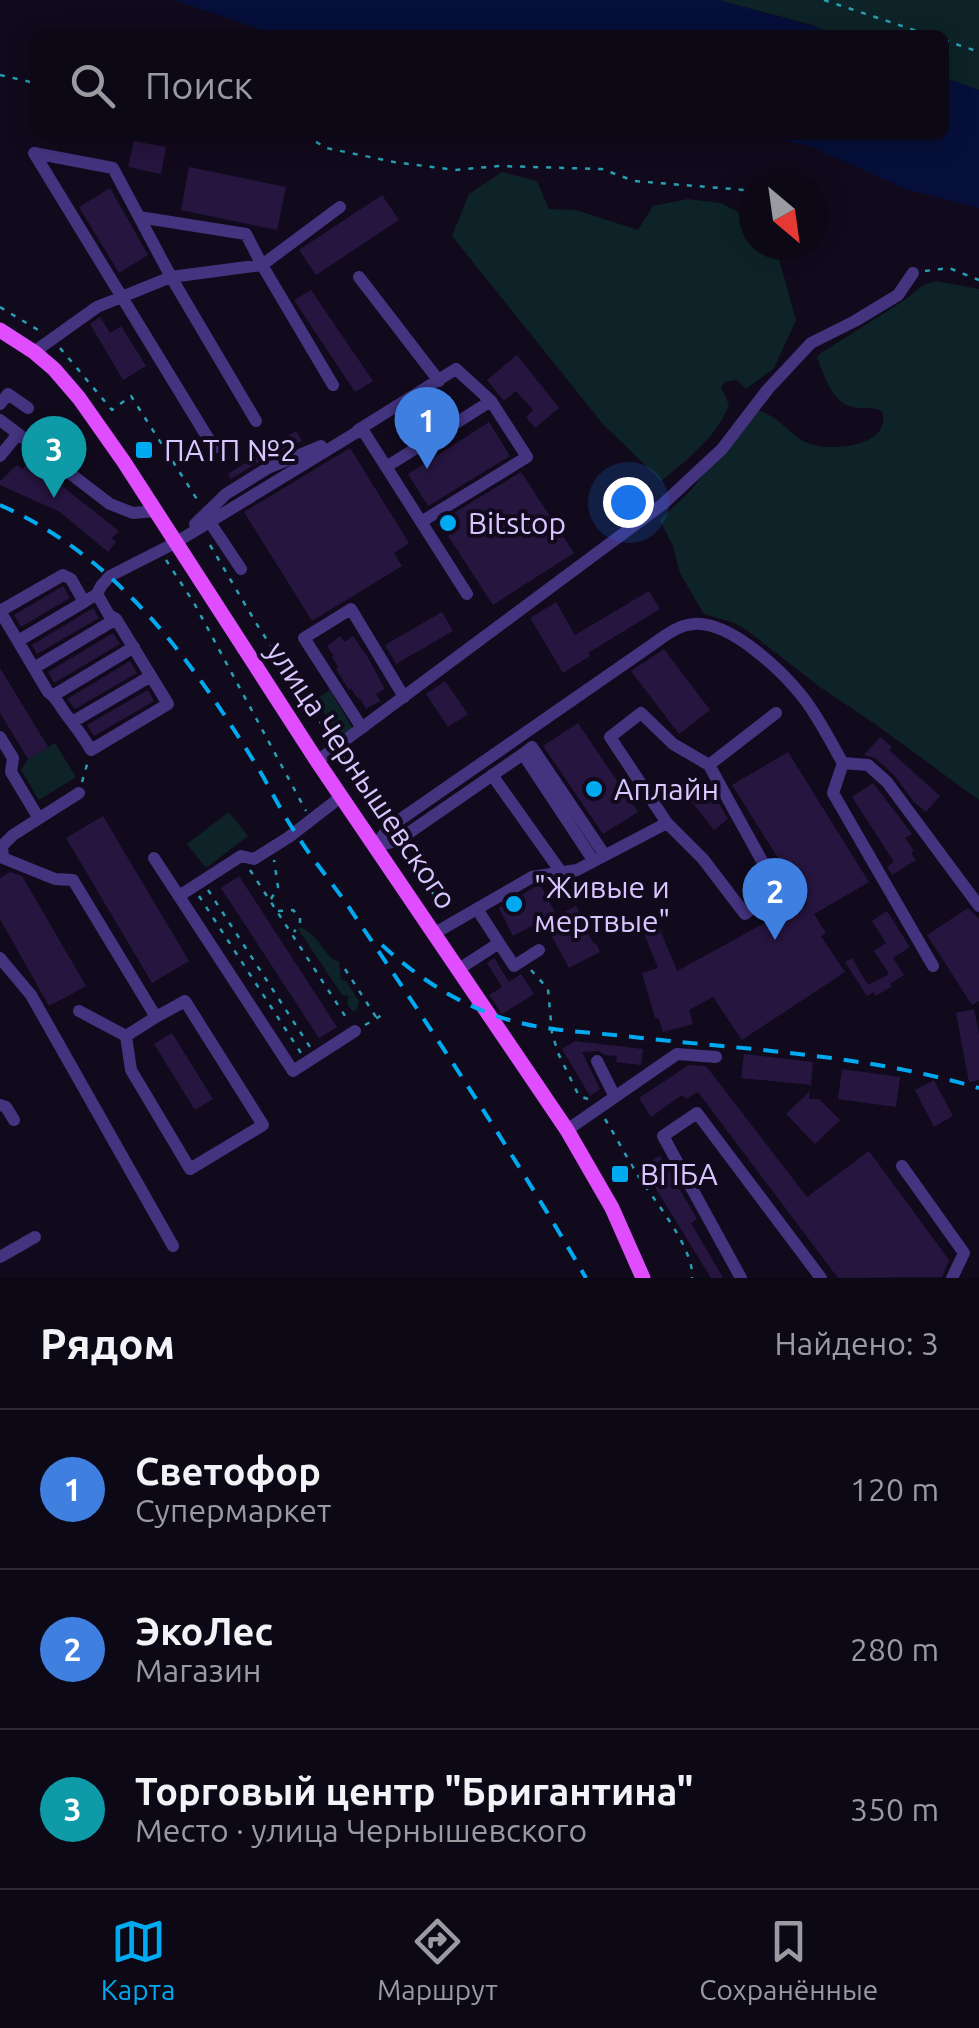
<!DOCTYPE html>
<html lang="ru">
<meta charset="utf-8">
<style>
:root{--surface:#0d0816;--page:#1b1623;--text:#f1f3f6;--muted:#9a9aa1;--line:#2d2935;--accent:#00aaf1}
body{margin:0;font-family:Ubuntu,sans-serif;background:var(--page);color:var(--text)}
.compass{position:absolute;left:739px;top:170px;width:90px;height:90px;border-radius:50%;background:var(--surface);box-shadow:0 5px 25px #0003;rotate:151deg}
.you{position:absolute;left:628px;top:502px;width:35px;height:35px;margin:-25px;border:8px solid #fff;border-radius:50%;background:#1a73e8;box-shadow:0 0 0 15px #1a73e833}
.badge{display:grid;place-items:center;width:65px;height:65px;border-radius:50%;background:var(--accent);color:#fff;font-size:32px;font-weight:700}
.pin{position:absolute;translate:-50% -82px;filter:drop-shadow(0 2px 5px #0008)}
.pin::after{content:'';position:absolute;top:52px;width:35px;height:30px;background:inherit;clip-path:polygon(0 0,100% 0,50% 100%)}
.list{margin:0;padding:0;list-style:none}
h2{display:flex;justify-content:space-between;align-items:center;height:130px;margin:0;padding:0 40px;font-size:42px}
h2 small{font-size:32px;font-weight:400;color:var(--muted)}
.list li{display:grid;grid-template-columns:65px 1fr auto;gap:30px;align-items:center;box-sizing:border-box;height:160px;padding:0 40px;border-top:2px solid var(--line)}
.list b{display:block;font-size:38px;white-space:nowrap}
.list p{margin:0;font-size:32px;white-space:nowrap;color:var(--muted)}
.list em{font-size:32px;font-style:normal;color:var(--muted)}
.icon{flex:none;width:55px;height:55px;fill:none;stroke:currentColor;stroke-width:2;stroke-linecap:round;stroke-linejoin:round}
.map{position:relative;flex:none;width:979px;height:1278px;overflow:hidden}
.search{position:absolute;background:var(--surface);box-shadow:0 5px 25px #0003;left:30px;right:30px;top:30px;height:110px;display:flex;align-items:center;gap:25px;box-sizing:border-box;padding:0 35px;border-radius:15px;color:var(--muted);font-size:38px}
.sheet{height:610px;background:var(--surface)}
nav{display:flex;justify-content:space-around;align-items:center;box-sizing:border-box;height:140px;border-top:2px solid var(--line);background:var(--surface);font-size:28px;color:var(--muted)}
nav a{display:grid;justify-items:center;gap:5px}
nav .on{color:var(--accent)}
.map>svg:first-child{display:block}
.green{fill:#0d2327}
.water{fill:#060f3a}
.building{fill:#26153f}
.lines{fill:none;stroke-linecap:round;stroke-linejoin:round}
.path{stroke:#26a0b3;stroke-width:2.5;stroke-dasharray:5 8;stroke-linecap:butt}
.minor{stroke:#44337f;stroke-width:12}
.major{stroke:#df4dff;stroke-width:15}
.rail{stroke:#00aaf1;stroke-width:4;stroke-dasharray:15 12;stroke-linecap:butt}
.poi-dot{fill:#00aaf1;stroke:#110a1d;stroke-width:4}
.labels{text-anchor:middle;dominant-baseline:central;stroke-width:8;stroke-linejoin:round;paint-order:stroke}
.poi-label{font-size:30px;fill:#d8c6ff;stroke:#110a1d;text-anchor:start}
.street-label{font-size:30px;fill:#d8c6ff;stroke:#110a1d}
</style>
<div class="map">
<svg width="979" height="1278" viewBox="0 0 979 1278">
<rect width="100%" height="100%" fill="#110a1d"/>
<path class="green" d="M718,0h261v90l-35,-12v-43h-108l-24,-10z
M502,172l35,9 12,28 27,1 62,20 15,-24 35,-7 33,4 33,17v25h21l21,75 -22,48 -28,21 -9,-9 -13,2 -3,5 8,18c-14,34 -41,54 -68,76l-59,-58 -150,-187 17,-42z
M935,281l44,8v511l-104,-76 -55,-37 -72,-56 -16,-9 -28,-8 -24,-41 -7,-27 -13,-26 30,-29 67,-81c25,7 33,27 53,34 22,8 83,2 72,-33 -10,-5 -21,-1 -33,-5 -17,-5 -26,-33 -32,-49l4,-4 85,-54 16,-13z
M330,690l23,39 -15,8 -22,-38z
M55,743l21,34 -37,23 -18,-30 7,-11z
M229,812l19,24 -42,32 -19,-24z
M300,927c22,10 24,30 39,35l2,18 5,1 13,20 -2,8 -4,3 -6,-9 2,-7 -7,-1 -44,-66z"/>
<path class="water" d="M174,0h544l94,26 24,9h-558z
M944,78l35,12v118l-73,-19 -94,-42 -48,-12h180z"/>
<path class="building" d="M134,141l32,6 -5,27 -33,-7z
M189,167l97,20 -9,43 -96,-20z
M110,188l38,67 -29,18 -40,-66z
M382,195l17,25 -83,55 -17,-25z
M311,290l62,91 -18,11 -61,-92z
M100,317l10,16 11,-7 25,40 -23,14 -33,-56z
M517,355l42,53 -24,20 -9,-11 7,-7 -17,-19 -12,10 -17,-21z
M489,422l21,34 -82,50 -20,-32z
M296,431l6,10 -39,18 -32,20 -3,-5z
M350,448l59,95 -15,10 8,13 -90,55 -68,-109z
M29,460l90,71 -7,7 4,4 -8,10 -48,-40 -60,-27v-4l17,-16 6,4z
M521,472l53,81 -81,52 -54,-83z
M63,586l7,12 -49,29 -7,-12z
M649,591l11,18 -72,44 2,3 -27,17 -33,-55 26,-16 19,33z
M93,608l6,10 -62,36 -5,-9z
M442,612l11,19 -57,33 -11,-19z
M113,633l7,11 -66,39 -6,-11z
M340,636l5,6 8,-6 14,20 18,33 -9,5 4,7 -14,8 -6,-11 -2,1 -7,-10 -2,1 -13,-21 2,-2 -6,-10 2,-1 -7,-10z
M664,649l46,61 -31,24 -48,-63z
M130,661l7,12 -62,36 -8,-10z
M0,668l48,79 -20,12 -28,-46z
M445,681l23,33 -20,13 -22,-33z
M148,690l6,11 -60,35 -7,-11z
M578,723l60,89 -35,22 -60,-88z
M880,737l12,10 -3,3 51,46 -14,16 -12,-10 -20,-27 -19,-17 -11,-3z
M788,752l81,130 -55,32 12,19 -5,3 24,36 -103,68 -29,-43 -24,13 4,14 -30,8 -4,-13 -4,-1 -13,-45 16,-5 -17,-42 15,-6 21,51 101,-55 1,5 28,-17 -75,-119z
M695,773l22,27 11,19 -14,11 -35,-44z
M873,783l39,51 -7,4 9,13 -3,2 5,7 -24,15 -5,-8 7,-5 -42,-65z
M103,816l86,145 -37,22 -86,-145z
M10,872l12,4 64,110 -37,20 -49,-87v-41z
M239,876l98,151 -18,11 -98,-150z
M541,886l16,30 19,-10 4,8 -2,1 16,29 2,-1 4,9 -31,16 -26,-48 -30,16 -14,-28 36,-21z
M968,908l11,11v82l-7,4 -45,-70z
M887,911l23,36 -17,11 11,17 -14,9 2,2 -16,10 -2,-4 -7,4 -22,-34 7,-4 16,27 21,-11 -15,-23 12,-8 -14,-22z
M494,958l15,24 12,-8 13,20 -32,20 -13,-19 13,-8 -15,-24z
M974,1009l5,25v46l-10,2 -13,-69z
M172,1033l41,66 -18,11 -41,-66z
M575,1041l68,8 -2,16 -25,-3 1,-6 -13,-1 -5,-4 -17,1 18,37 -10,7 -28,-47z
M744,1054l69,8 -2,23 -70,-7z
M689,1065l17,1 101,131 62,-46 80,109 -7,17 -104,1 -140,-186 -12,7 -4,-4 -31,22 -12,-19z
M842,1069l58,8 -4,30 -58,-8z
M934,1080l19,36 -19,11 -19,-37z
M810,1091l-1,8h10l21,21 -25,24 -29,-30z
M660,1156l37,63 -6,4 32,55h-12l-69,-112z"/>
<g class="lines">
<path class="path" d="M824,0l105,35
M944,40l35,12
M0,75l35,8
M305,135l21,13 68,14 61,8 44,-4 103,3 32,12 111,9 9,4
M814,218l10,4
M925,271l24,-3 30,12
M0,307l43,26
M60,348l52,62 19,-14 69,108
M210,545l46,78 74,114
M166,560l28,43 112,208
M343,757l38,61
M82,782l6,-21
M402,849l44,63
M250,870l99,152
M208,890l102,157
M199,896l102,157
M271,899l7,-12 -4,-27
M278,911l15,-1 7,7v7l-6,8
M345,969l31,48
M531,970l17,19 4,44 6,20 21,43 9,3
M365,1025l22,-13
M605,1119c11,18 21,37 32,55 16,25 58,75 55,104"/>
<path class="minor" d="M139,217l107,17 16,31 71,120
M359,277l80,104
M34,352l63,-45 74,-30 91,-12 78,-58
M0,404l8,-10 20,14
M0,420l110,84 23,9 22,-2
M358,430l98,-61 35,32
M214,448l-180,-295 79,15 58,109 85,144
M0,456l18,-22
M386,467l105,-66 36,56 -106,65
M209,521l32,48
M195,524l31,-30 42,-26 53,-22
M97,594l12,21 7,4 52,85 -77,46c-8,-14 -17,-25 -26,-37 -6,-8 -8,-15 -17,-21l-48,-81 63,-36 8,4 13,23 13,-8 4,-8 9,-10 65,-33 187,-114 105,165
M18,641l66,-39
M34,668l82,-49
M54,695l80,-48
M74,721l77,-45
M362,728l-58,-90 47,-29 53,88
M0,737l13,21 -2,14 27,45
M523,754l9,-7 72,107
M317,761l346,-257 59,-55 46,-60 43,-46 44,-22 43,-26 15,-22
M843,763l-10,30 100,173
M492,775l69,97
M79,793l-66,42 -11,11 1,12 52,21 18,1 83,137 29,-16 78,124 -73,44 -59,-99 -5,-34 30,-19
M667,823l-57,-86 31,-24 32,31 36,21
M376,846l12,-18 258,-179c15,-10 30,-24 48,-25 36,-3 87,46 108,72 16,20 28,45 41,67l25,2 19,17 92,124
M376,846l21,-5 126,-87 70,106
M154,858l139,213 62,-40
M179,896l62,-40 13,3 35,-22 53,-41
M435,933l97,-56 45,-7 90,-47 36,36 42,55 33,-24 -69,-125 67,-52
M499,943l15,23 25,-16
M0,958l31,37 142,251
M459,969l40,-26 -22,-34
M79,1011l47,25
M597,1061l18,36
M0,1105l6,2 8,13
M567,1130l110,-76 39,3
M902,1166l62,87 -12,25
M0,1257l35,-20
M741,1278l-78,-142 34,-23 124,165"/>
<path class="major" d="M0,330l34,22 20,17 25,29 45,64 193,299 250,369 45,78 31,70"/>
<path class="rail" d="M0,505c121,54 194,158 261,268 11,19 21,40 34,59 16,26 36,49 53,74 82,121 165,246 238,372
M382,945c37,34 82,63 131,76 39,11 80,11 120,16 116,13 234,18 346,51"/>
</g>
<g class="poi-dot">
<rect x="134" y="440" width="20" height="20" rx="5"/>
<circle cx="448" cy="523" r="10"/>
<circle cx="594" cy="789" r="10"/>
<circle cx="514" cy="904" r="10"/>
<rect x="610" y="1164" width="20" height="20" rx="5"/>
</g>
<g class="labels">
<g class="poi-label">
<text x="164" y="450">ПАТП №2</text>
<text x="468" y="523">Bitstop</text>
<text x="614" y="789">Аплайн</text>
<text x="534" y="887">"Живые и<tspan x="534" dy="34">мертвые"</tspan></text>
<text x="640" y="1174">ВПБА</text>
</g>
<g class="street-label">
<text transform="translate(362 775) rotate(56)">улица Чернышевского</text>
</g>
</g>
</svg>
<svg class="compass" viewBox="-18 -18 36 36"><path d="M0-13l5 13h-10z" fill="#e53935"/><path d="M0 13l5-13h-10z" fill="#9a9aa1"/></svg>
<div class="you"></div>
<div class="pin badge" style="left:427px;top:469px;background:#3f7fe0">1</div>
<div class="pin badge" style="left:775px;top:940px;background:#3f7fe0">2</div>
<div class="pin badge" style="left:54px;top:498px;background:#0f9aa8">3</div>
<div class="search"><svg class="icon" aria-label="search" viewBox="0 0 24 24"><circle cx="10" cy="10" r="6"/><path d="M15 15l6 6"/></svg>Поиск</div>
</div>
<section class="sheet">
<h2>Рядом<small>Найдено: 3</small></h2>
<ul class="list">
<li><span class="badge" style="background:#3f7fe0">1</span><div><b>Светофор</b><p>Супермаркет</p></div><em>120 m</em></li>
<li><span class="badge" style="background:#3f7fe0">2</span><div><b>ЭкоЛес</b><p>Магазин</p></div><em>280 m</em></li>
<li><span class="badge" style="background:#0f9aa8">3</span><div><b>Торговый центр &quot;Бригантина&quot;</b><p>Место · улица Чернышевского</p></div><em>350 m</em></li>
</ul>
</section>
<nav>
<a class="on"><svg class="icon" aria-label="map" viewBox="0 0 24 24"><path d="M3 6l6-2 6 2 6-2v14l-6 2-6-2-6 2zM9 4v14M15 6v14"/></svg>Карта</a>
<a><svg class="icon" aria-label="directions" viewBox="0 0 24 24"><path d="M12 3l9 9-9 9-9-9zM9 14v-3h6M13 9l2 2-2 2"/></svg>Маршрут</a>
<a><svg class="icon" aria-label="saved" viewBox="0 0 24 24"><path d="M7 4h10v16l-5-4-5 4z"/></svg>Сохранённые</a>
</nav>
